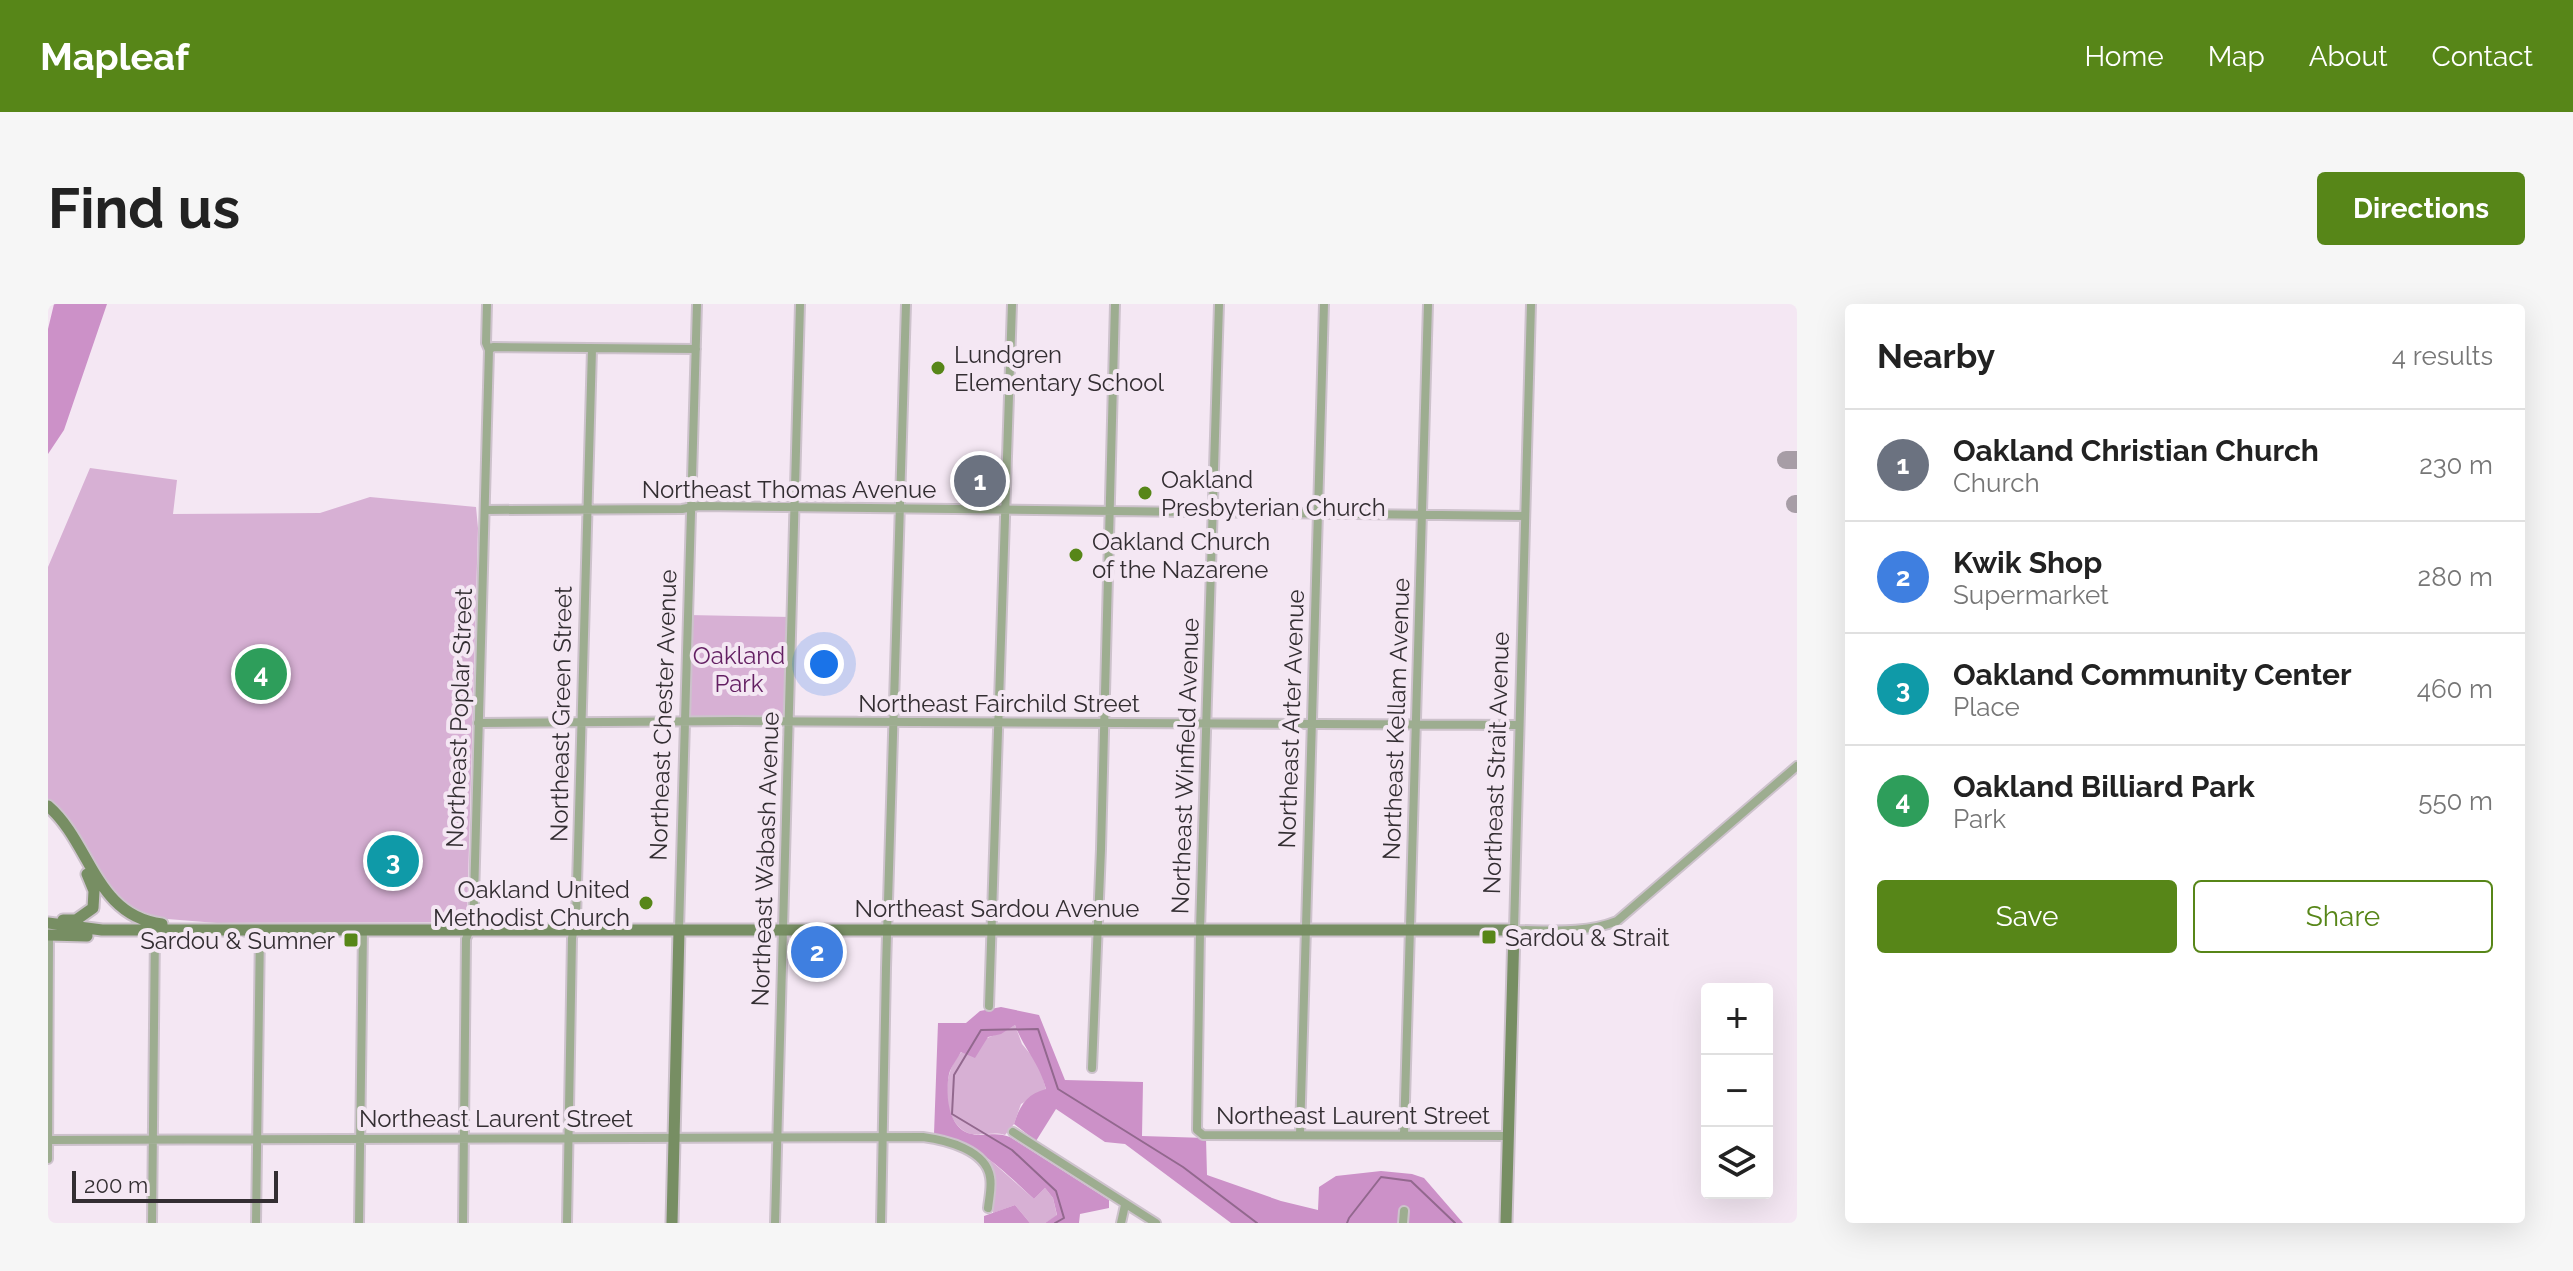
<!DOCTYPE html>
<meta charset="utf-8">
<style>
:root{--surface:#fff;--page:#f6f6f6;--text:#222;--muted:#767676;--line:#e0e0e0;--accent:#578618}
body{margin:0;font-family:Raleway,sans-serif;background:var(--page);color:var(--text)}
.controls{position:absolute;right:24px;bottom:24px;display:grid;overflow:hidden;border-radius:8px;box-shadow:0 8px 32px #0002}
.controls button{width:72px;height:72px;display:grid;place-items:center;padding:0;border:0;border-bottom:2px solid var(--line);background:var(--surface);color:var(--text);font:40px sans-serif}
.scale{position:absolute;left:24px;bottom:20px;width:206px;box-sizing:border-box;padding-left:8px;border:4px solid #332e32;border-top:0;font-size:22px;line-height:28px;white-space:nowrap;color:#332e32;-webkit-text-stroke:6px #f4e7f3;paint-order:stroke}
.you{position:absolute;left:776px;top:360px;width:28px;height:28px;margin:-20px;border:6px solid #fff;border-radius:50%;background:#1a73e8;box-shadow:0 0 0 12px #1a73e833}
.badge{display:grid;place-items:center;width:52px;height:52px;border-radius:50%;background:var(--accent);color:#fff;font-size:26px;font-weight:700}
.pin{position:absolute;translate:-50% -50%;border:4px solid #fff;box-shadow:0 2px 8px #0006}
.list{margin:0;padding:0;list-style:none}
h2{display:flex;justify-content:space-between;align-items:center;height:104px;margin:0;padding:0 32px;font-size:34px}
h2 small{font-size:26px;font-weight:400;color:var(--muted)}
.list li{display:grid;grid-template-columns:52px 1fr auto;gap:24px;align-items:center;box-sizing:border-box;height:112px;padding:0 32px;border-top:2px solid var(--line)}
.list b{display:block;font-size:30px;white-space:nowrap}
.list p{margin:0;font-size:26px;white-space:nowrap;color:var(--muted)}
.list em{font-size:26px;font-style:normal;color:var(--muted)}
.actions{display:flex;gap:16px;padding:24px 32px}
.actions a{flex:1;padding:18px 0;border:2px solid var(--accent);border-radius:8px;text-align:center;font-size:28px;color:var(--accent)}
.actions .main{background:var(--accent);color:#fff}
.icon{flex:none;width:44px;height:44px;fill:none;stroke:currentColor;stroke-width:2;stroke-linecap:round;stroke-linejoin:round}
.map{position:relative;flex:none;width:1749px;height:919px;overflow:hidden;border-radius:8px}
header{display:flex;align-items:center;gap:48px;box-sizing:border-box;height:112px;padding:0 40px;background:var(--accent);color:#fff}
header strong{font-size:38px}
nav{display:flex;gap:44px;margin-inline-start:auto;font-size:28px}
.intro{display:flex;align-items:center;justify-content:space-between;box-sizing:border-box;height:192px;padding:0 48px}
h1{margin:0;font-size:56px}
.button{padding:20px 36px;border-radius:8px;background:var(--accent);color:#fff;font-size:28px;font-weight:700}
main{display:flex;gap:48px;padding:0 48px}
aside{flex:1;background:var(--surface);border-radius:8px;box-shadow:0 8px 32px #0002}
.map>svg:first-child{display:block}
.green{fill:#d7b0d4}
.forest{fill:#cc91c8}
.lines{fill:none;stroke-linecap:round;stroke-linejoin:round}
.stream{stroke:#92688e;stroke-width:2}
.taxiway{stroke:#a79da6;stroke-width:18}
.street-casing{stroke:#cdc2cc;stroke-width:12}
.secondary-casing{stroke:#cdc2cc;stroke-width:15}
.street{stroke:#9dad90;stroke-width:8}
.secondary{stroke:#778e63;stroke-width:11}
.poi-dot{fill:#578618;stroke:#f4e7f3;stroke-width:3}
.labels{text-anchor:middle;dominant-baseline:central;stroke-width:8;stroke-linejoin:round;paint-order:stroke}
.poi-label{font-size:24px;fill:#332e32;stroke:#f4e7f3;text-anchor:start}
.street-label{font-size:24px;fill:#332e32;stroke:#f4e7f3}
.park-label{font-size:24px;fill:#631f62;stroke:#f4e7f3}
</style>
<header>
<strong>Mapleaf</strong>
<nav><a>Home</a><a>Map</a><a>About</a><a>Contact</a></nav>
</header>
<div class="intro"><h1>Find us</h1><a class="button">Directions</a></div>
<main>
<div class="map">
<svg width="1749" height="919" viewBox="0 0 1749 919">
<rect width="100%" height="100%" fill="#f4e7f3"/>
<path class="green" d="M42,164l87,12 -4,34 147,-1 50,-16 106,10 2,21 -11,389 -4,5 -246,1 -62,-5 -17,-6 -21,-13 -16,-21 -29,-52 -24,-24v-235z
M640,311l104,2 -3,105 -104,-1z
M967,721l7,19 18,22 6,24 -25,14 -7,20 -9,11c-12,-4 -25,2 -37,-2 -28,-12 -27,-65 -4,-83 15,-11 35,-15 51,-25z
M941,855l45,40 11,-11 8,10 4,18 -12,7h-15l-15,-18 -22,8 1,-40z"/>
<path class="forest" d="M6,0h53l-43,126 -16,24v-125z
M953,703l38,8 26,65 78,2 -1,54 64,2 1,37 74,26 37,9 1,-23 17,-11 45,-5 31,3 12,4 39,45h-232l-106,-79 -20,-2 -49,-33 -20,32 -22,-17c6,-19 13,-30 32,-35 -7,-27 -21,-38 -31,-64l-14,9 -13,3 -13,21 -14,-6c-4,7 -10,15 -12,22 -4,20 -1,56 23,60 14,3 22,-3 38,3l99,63v8l-29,6 -1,9h-34l12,-8 -4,-17 -8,-10 -11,11c-29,-27 -59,-58 -100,-65l4,-111h28l14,-12z
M967,901l15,18h-46v-7z"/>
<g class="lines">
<path class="stream" d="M1007,919l9,-5 -8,-27 -44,-41 -60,-36 2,-39 27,-45 57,-1 20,60 125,78 74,56
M1299,919l2,-5 32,-41 30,4 44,42"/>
<path class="taxiway" d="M1738,156h11
M1747,200h2"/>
<g class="street-casing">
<path id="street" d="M1171,0l-19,626 -3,200 6,5 305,1
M1483,0l-17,626c33,0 71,4 103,-9l180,-155
M441,46l4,-3 203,2
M437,206l197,-1 17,-3 826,10
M430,419l258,-2 783,4
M631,626l18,-626
M941,702l23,-702
M1044,764l9,-219 14,-545
M965,828l143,91
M1252,831l24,-831
M1356,831l24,-831
M0,836l875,-3c23,3 63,13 67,40 2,10 -1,21 -2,31
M0,855l1,-224
M104,919l3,-295
M208,919l4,-294
M311,919l4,-294
M415,919l3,-284 7,-17 1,-24 15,-548 -3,-7 1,-39
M519,919l5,-285 4,-18 16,-571
M727,919l25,-919
M833,919l5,-255 20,-664
M1073,919l4,-18
M1355,919l1,-12"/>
</g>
<g class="secondary-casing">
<path id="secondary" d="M0,502c43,37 47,110 114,118
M15,616h13l17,-12 1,-17 -7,-17
M0,619l54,7h1412l-8,293
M0,631l39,1
M624,919l7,-293"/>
</g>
<use href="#street" class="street"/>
<use href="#secondary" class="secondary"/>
</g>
<g class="poi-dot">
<circle cx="890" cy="64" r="8"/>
<circle cx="1097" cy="189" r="8"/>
<circle cx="1028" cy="251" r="8"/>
<circle cx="598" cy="599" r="8"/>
<rect x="1433" y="625" width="16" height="16" rx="4"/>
<rect x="295" y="628" width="16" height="16" rx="4"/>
</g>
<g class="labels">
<g class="poi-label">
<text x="906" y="50">Lundgren<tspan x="906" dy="28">Elementary School</tspan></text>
<text x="1113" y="175">Oakland<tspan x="1113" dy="28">Presbyterian Church</tspan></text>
<text x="1044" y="237">Oakland Church<tspan x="1044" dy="28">of the Nazarene</tspan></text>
<text x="582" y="585" text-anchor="end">Oakland United<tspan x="582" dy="28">Methodist Church</tspan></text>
<text x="1457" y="633">Sardou &amp; Strait</text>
<text x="287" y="636" text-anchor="end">Sardou &amp; Sumner</text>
</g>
<g class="street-label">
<text x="741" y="185">Northeast Thomas Avenue</text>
<text x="951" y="399">Northeast Fairchild Street</text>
<text transform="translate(513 410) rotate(-89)">Northeast Green Street</text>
<text transform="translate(615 411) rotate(-88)">Northeast Chester Avenue</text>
<text transform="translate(411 414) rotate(-88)">Northeast Poplar Street</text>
<text transform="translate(1243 415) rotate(-88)">Northeast Arter Avenue</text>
<text transform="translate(1348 415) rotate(-88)">Northeast Kellam Avenue</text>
<text transform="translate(1448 459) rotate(-88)">Northeast Strait Avenue</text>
<text transform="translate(1137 462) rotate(-88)">Northeast Winfield Avenue</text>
<text transform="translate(717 555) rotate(-88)">Northeast Wabash Avenue</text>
<text x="949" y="604">Northeast Sardou Avenue</text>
<text x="1305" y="811">Northeast Laurent Street</text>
<text x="448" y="814">Northeast Laurent Street</text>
</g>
<g class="park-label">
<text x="691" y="351">Oakland<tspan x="691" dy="28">Park</tspan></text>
</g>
</g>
</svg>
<div class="controls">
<button>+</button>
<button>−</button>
<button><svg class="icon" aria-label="layers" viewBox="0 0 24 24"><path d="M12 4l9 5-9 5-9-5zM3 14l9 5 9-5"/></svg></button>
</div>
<div class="scale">200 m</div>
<div class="you"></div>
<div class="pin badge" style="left:932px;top:177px;background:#6b7280">1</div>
<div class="pin badge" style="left:769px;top:648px;background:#3f7fe0">2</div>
<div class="pin badge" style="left:345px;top:557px;background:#0f9aa8">3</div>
<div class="pin badge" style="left:213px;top:370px;background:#2e9e5b">4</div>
</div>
<aside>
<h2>Nearby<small>4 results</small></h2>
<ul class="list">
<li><span class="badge" style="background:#6b7280">1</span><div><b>Oakland Christian Church</b><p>Church</p></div><em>230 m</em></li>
<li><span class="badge" style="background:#3f7fe0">2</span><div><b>Kwik Shop</b><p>Supermarket</p></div><em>280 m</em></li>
<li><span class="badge" style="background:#0f9aa8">3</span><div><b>Oakland Community Center</b><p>Place</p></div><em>460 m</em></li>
<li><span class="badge" style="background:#2e9e5b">4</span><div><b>Oakland Billiard Park</b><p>Park</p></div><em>550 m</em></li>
</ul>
<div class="actions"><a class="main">Save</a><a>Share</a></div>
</aside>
</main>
